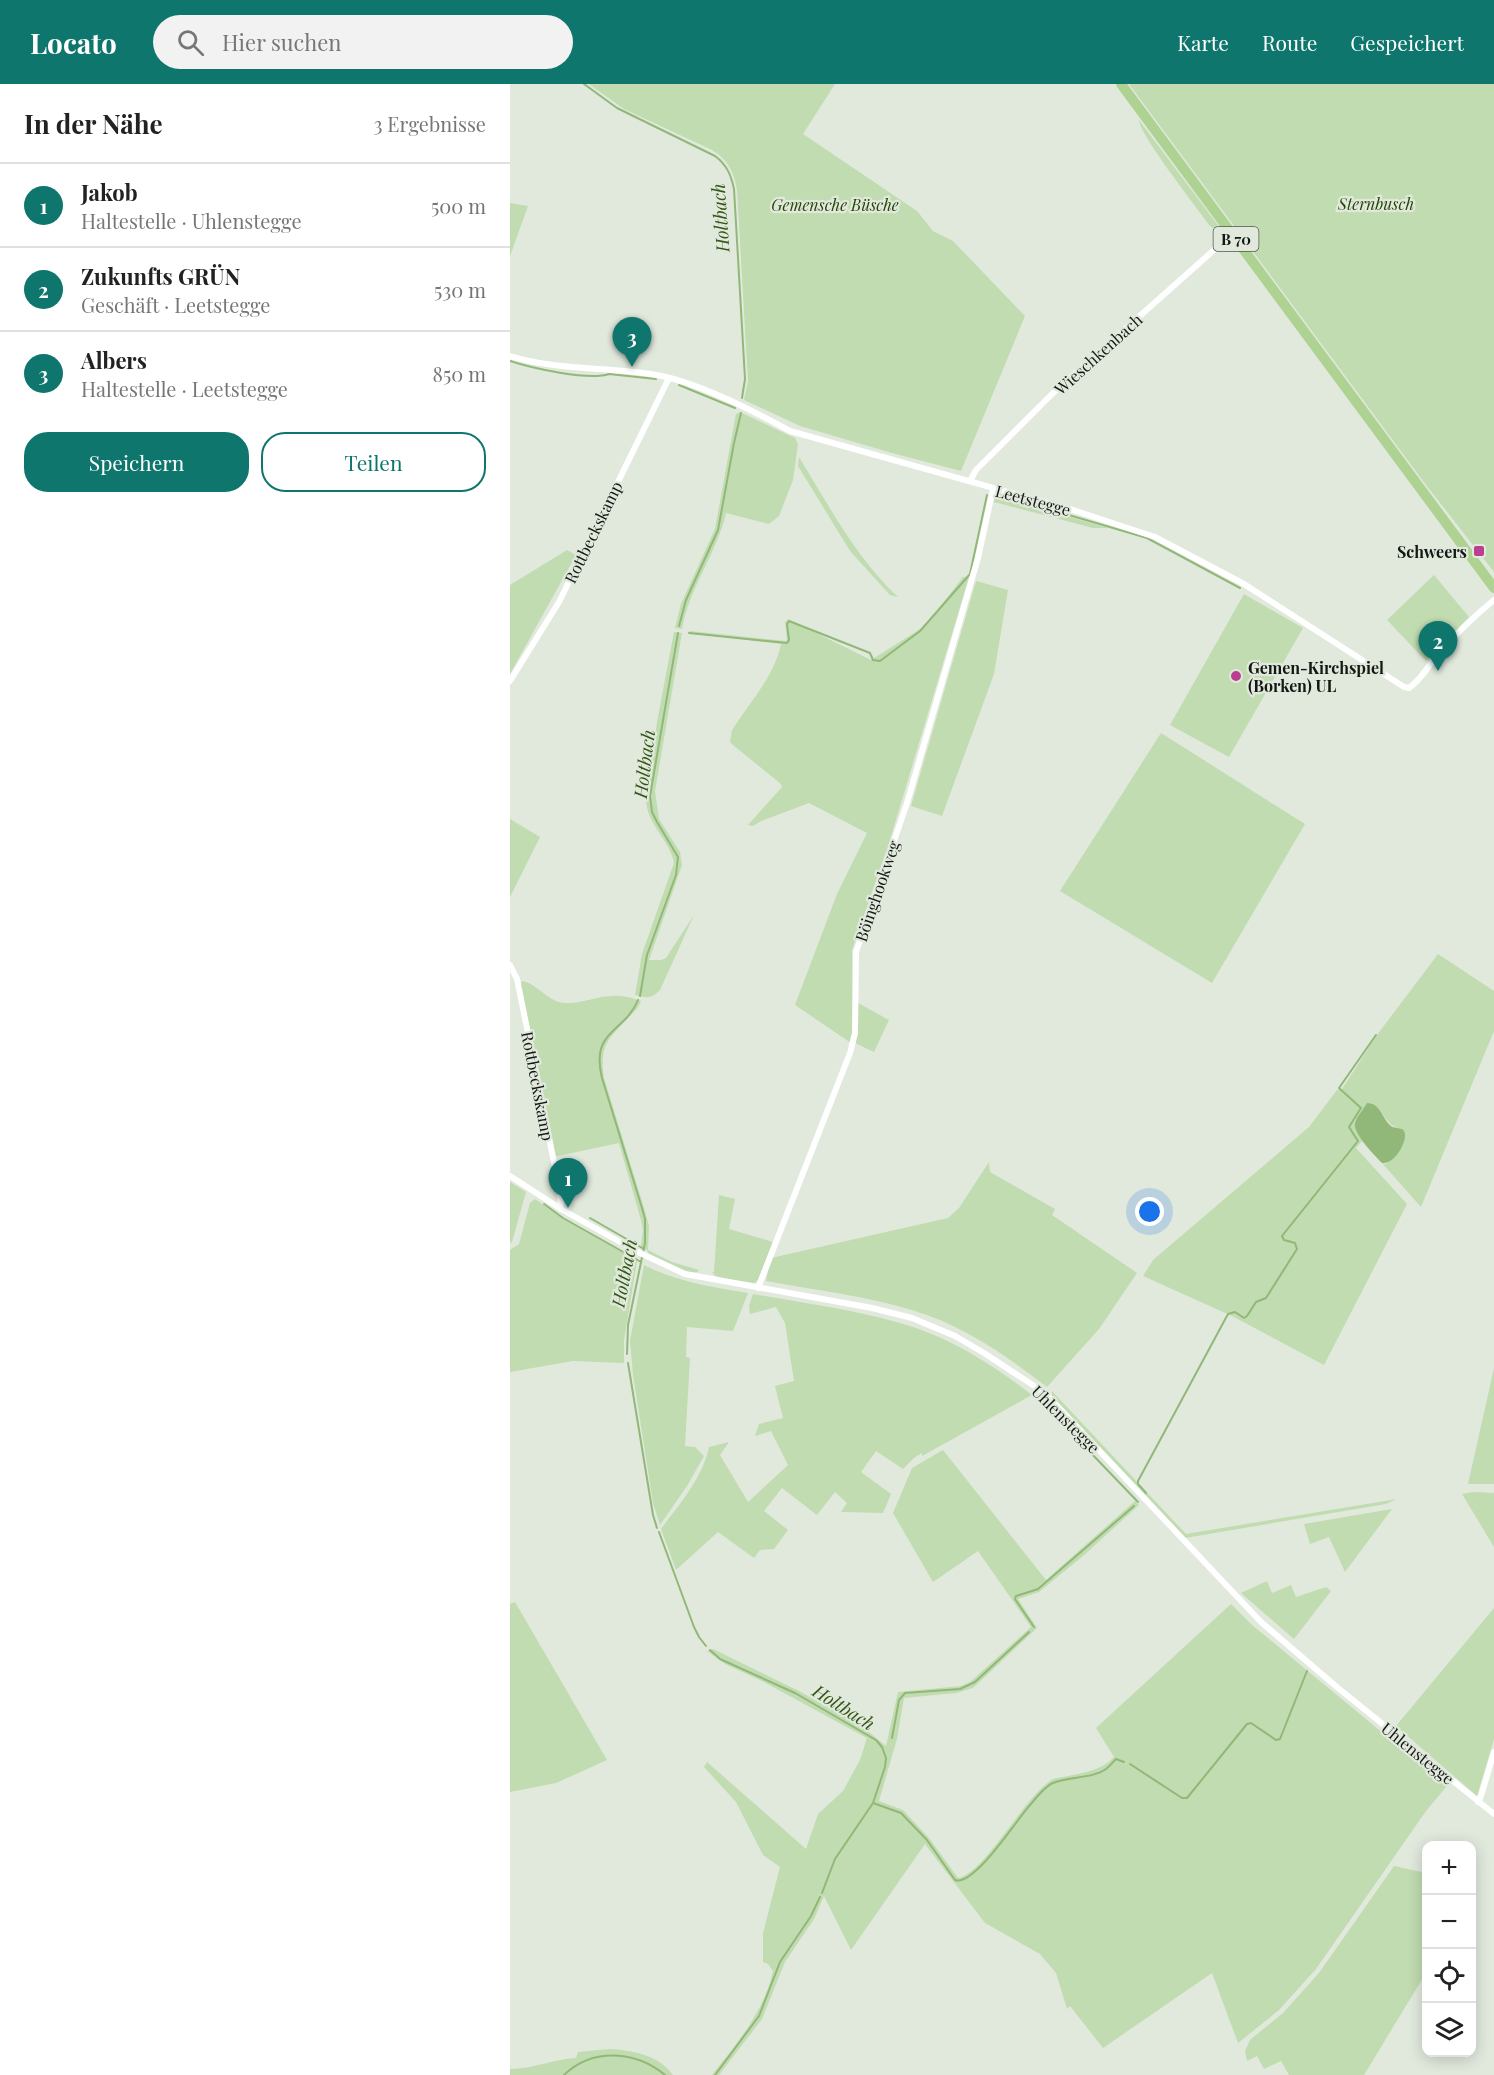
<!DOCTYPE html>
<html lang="de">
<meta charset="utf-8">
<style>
:root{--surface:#fff;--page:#f2f2f2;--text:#222;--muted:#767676;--line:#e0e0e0;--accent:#0f766e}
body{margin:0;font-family:"Playfair Display",serif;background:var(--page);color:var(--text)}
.controls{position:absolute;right:18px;bottom:18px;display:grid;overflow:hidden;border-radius:12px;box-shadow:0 3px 15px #0003}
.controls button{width:54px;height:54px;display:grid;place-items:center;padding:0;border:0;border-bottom:2px solid var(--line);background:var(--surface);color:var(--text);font:30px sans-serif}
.you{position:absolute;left:640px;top:1128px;width:21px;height:21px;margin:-15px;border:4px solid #fff;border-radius:50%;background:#1a73e8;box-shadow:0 0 0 9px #1a73e833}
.badge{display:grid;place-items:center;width:39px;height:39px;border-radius:50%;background:var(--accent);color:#fff;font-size:20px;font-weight:700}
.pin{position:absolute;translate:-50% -50px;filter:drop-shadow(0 2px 3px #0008)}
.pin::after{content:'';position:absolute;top:32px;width:21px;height:18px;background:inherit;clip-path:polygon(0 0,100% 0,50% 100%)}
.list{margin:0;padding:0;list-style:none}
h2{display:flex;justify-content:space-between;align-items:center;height:78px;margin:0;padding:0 24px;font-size:26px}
h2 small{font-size:20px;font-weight:400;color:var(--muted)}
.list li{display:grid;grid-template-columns:39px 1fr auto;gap:18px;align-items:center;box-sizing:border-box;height:84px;padding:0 24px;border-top:2px solid var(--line)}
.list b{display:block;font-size:22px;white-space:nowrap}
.list p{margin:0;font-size:20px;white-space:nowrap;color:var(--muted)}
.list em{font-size:20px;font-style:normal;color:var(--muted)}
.actions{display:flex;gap:12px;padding:18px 24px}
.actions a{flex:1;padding:14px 0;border:2px solid var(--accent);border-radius:24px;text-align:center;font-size:21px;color:var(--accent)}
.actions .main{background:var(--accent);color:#fff}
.icon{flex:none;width:33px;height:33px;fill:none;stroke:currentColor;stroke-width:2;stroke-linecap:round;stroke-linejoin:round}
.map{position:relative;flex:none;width:984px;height:1991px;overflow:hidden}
header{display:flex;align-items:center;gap:36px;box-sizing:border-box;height:84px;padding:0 30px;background:var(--accent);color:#fff}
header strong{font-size:28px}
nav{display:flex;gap:33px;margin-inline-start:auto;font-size:21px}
.search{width:420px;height:54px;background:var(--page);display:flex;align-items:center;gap:15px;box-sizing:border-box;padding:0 21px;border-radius:33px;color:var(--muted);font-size:22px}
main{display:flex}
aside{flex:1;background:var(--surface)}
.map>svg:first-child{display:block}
.green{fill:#c0dcb0}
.water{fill:#91b878}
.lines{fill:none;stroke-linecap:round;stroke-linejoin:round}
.stream{stroke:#91b878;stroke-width:2}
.street{stroke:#fff;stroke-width:6}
.primary{stroke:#add292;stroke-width:10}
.poi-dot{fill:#ba3f90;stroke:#e1e9dd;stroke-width:2}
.labels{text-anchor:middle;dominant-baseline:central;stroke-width:4.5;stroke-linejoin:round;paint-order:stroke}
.shield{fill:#e1e9dd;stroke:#525650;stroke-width:1.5}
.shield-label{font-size:15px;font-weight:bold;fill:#141713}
.park-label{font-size:16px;font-style:italic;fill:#234700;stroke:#e1e9dd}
.street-label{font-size:16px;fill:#141713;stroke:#e1e9dd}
.poi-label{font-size:16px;font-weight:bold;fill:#141713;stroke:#e1e9dd;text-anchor:end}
.water-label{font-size:18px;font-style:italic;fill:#325615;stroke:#e1e9dd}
</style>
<header>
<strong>Locato</strong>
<div class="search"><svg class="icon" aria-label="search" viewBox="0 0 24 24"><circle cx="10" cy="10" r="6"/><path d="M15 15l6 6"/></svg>Hier suchen</div>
<nav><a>Karte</a><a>Route</a><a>Gespeichert</a></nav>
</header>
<main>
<aside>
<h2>In der Nähe<small>3 Ergebnisse</small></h2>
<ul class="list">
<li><span class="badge">1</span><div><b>Jakob</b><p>Haltestelle · Uhlenstegge</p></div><em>500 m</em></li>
<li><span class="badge">2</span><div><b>Zukunfts GRÜN</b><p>Geschäft · Leetstegge</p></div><em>530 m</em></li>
<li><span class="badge">3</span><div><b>Albers</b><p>Haltestelle · Leetstegge</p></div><em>850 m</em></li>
</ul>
<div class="actions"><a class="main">Speichern</a><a>Teilen</a></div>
</aside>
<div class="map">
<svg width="984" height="1991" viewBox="0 0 984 1991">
<rect width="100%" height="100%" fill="#e1e9dd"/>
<path class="green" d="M79,0h246l-32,50 114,77 16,20 20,10 72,75 -64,155 -69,-18 -92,-27 -56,-26 4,-19 -11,-191c-3,-18 -9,-30 -25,-40l-88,-41z
M619,0h365v488l-71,-91z
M629,36l84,112 -1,2 -12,-8c-12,-17 -71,-92 -71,-106z
M0,119l18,3 -18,50z
M230,328l55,26 3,6 -5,36 -14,36 -10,8 -43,-11c-9,40 -37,75 -44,116l-7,-1 6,-24 34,-75 21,-115z
M289,373c30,49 57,101 99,140l-8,-2 -40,-44 -52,-85z
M485,411l113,33h-15l-99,-26z
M57,466l9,5 -66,119v-89z
M924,491l35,42 -43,44 -39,-41z
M453,493h6l-80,266 -37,107 1,83 -2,10 -56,-38 42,-111 30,-61 -58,-30 -48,18 -8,5 -5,-1 34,-38 -1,-3 -48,-39 -3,-3 2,-12c17,-26 43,-55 49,-86l-92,-11 1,-2 96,10 1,-2 -2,-17 3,-3 83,41 54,-34z
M466,497l32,9 -14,84 -52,142 -31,-10z
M734,510l59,34 -74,129 -59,-32z
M164,548l8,1 -27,158 4,28 21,33 2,13 -33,95h12l5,-2 28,-43 -34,75c-8,9 -14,8 -25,5l7,-41 32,-91c-4,-23 -26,-37 -28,-62l11,-79z
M651,649l144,91 -93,159 -152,-92z
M0,735l30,18 -30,60z
M928,870l56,37v40l-73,176 -39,-44 4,1 16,-35c-18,-3 -17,-19 -32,-26 -18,25 -19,19 -2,45l-6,-7 -6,7 51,56 -83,161 -92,-49 -89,-40 10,-16 156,-133 28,-37 5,-1 35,-54z
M13,897c16,4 25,21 42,22 17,1 32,-7 48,-7 9,-1 19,2 28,5 -2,6 -6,10 -11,15 -21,23 -31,27 -26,62l41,133 4,15 -1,24 24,12 27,8 -2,2c-16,2 -36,-11 -50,-17l1,-4 -7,-5 2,-16 -2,-10 -22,-77 -66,14 -33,-174z
M348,919l31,17 -15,32 -19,-9z
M479,1078l1,10 65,37 -3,6 85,58 -38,56 -52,58c-40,-31 -83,-61 -132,-76 -48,-15 -100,-21 -149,-30l5,-23 177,-40 11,-10z
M0,1098l16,10 -14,50 -2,1z
M209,1111l16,4 -6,30 44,13 -15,38 -4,3 -37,-5 -5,-6h2z
M25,1115l28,20 74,42 -13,79v23l-51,-2 -63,11v-122l9,-6 11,-41z
M134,1181c33,17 68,22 104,28l-15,38 -46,-4 -1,30 4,1 -5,88 10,1 9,9 -17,30 -27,39 -7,-22 -20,-128 -3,-34z
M243,1210c55,10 111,17 163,34 43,15 81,40 116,67l-110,61v-3l-8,5 -11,11 -27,-18 -15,21 30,22 -8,19 -42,-1 6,-9 -12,-11 -18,23 -35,-27 -18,23 24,19 -14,19 -14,1 -6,8 -36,-26 -42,38 -15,-41c18,-24 42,-52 48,-82l20,-5 -9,13 28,47 40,-37 -17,-34 -16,5 4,-12 24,-6 -8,-32 19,-5 -9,-58 -9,-16 -26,7 -1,-8z
M984,1284v116h-26z
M542,1307l134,143 211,-35 -11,5 -201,34 -133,-139z
M433,1366l103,130 89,-79 4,4 -56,51 -44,36 -21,7 19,29 -64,60 -17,5 -52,5 -7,41 -18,62 24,9 26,28 29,40c26,-4 65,-79 92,-97 3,-3 9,-3 13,-4 19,-4 38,-6 51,-20l-18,-29 135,-124 21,21 195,161 -21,25 -110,158 -37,41 -41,33 -26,-70 -109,75 -33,-42 -3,3 -11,-36 -16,-19 -55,-31 -60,-79 -74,106 -27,-54 -10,23 -29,43 -23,57 -43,56h-7c25,-32 52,-63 61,-104l-5,-7 -5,-2v-29l17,-66 -17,-12 -27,-53 -32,-35 3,-5 99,87 12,-35 25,-23 17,-31 7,-22 -105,-57 -37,-17 -18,-13 6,-2 86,42 65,37 22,18 12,-54 63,-6 9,-4 61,-55 -53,-76 -45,31 -40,-69 19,-45z
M963,1408l21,1v54l-32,-53z
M882,1425l-47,63 -16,-35 -19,7 -6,-20z
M757,1497l5,12 19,-8 5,12 30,-10 5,4 -37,48 -53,-46z
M5,1518l92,158 -51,23 -46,9v-188z
M984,1524v131l-17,57 -81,-70z
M884,1782l32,7v100l-62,102h-75l-8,-14 -17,8 -7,-13 -10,5 -2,-10 5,-11 33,-27 36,-40z
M99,1965c23,1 50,6 64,26h-163v-6c23,0 43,-10 66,-11l2,-6z"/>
<path class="water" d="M857,1019c14,0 15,16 24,23 4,3 11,1 13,5 5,8 -9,34 -22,32 -7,-7 -29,-30 -27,-39 1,-7 9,-15 12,-21z"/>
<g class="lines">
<path class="stream" d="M74,0l33,24 98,48c12,9 16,19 19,33l11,190 -3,19
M0,277c21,7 79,20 99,13l47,5
M169,301l56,23
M491,411l146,43 93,50
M169,542l7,-26 32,-70 16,-87 7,-30
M179,549l98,10 2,-3 -2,-16 2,-3 81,32 3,7 7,1 40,-30 50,-57 17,-79
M130,912l7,-41 29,-80 2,-18 -21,-35 -5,-10 -2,-16 28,-163
M34,1120l19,14 78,44
M80,1134l54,31
M117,1270l1,-29 17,-82v-24l-3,-11 -40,-130c-12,-49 23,-45 36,-78
M118,1279l25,152 4,13
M530,1316l98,102
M636,1409l-8,-9v-3l90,-167 7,-2 9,6 3,-2 9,-14 10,-4 31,-49 -2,-6 -11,-3 -2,-4 76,-95 -9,-14 12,-19 -22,-20 37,-53
M149,1448l35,95 5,10 7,9
M524,1543l-19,-28 1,-3 22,-7 96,-83
M200,1566l10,9 75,34 81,47 6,7 4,11 -1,9 -12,36 -38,56 -13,34
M382,1654l7,-38 6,-7 55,-4 15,-7 54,-50
M620,1680l52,34h5l60,-74 4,-1 25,17 4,-1 27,-68
M363,1719l28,10 26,27 28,40c19,7 62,-61 75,-75 6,-7 15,-19 23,-22 16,-7 39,-4 53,-14 4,-3 7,-7 10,-10l8,3
M54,1991c29,-28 72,-24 101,0
M205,1991l44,-59 21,-54 31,-46 9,-19"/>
<path class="street" d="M0,272c46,14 94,11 141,18 42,6 101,36 139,57l286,80 79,26 89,47 160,103 5,1c12,-8 18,-21 28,-32 17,-20 36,-39 57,-56
M460,397l6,-11 76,-76 180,-160
M0,597l49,-79 110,-224
M0,881l7,14 43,213 1,17
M0,1092l51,33 77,43 47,22 187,34 40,10 43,18 29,17 61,40 216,229 77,66 156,126
M248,1204l92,-235 5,-20 1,-81 51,-149 71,-245 15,-69
M968,1718l3,-6 13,-44"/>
<path class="primary" d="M611,0l373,504"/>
</g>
<g class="poi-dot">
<rect x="963" y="461" width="12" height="12" rx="3"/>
<circle cx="726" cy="592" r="6"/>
</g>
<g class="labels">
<rect class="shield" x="703.5" y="143" width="45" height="24" rx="4.5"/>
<g class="shield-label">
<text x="726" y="155">B 70</text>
</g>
<g class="park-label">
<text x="866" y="119">Sternbusch</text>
<text x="325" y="120">Gemensche Büsche</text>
</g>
<g class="street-label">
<text transform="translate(588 270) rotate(-42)">Wieschkenbach</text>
<text transform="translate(523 416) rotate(15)">Leetstegge</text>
<text transform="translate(83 448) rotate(-64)">Rottbeckskamp</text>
<text transform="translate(367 807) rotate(-71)">Böinghookweg</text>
<text transform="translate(28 1002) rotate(79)">Rottbeckskamp</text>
<text transform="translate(556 1335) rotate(45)">Uhlenstegge</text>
<text transform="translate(908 1669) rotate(39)">Uhlenstegge</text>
</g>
<g class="poi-label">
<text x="957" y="467">Schweers</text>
<text x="738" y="583" text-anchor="start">Gemen-Kirchspiel<tspan x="738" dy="18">(Borken) UL</tspan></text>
</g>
<g class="water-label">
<text transform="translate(210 134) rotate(-94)">Holtbach</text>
<text transform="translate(134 680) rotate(-83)">Holtbach</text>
<text transform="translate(114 1189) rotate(-79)">Holtbach</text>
<text transform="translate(334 1623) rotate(32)">Holtbach</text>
</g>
</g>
</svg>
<div class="controls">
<button>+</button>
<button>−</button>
<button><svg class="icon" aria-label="locate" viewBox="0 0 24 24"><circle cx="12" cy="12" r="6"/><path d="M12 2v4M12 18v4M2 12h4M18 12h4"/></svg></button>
<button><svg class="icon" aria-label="layers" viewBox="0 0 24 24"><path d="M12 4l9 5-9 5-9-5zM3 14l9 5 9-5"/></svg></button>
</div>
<div class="you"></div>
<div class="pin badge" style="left:58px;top:1124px">1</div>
<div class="pin badge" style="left:928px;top:587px">2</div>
<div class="pin badge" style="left:122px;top:283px">3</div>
</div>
</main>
